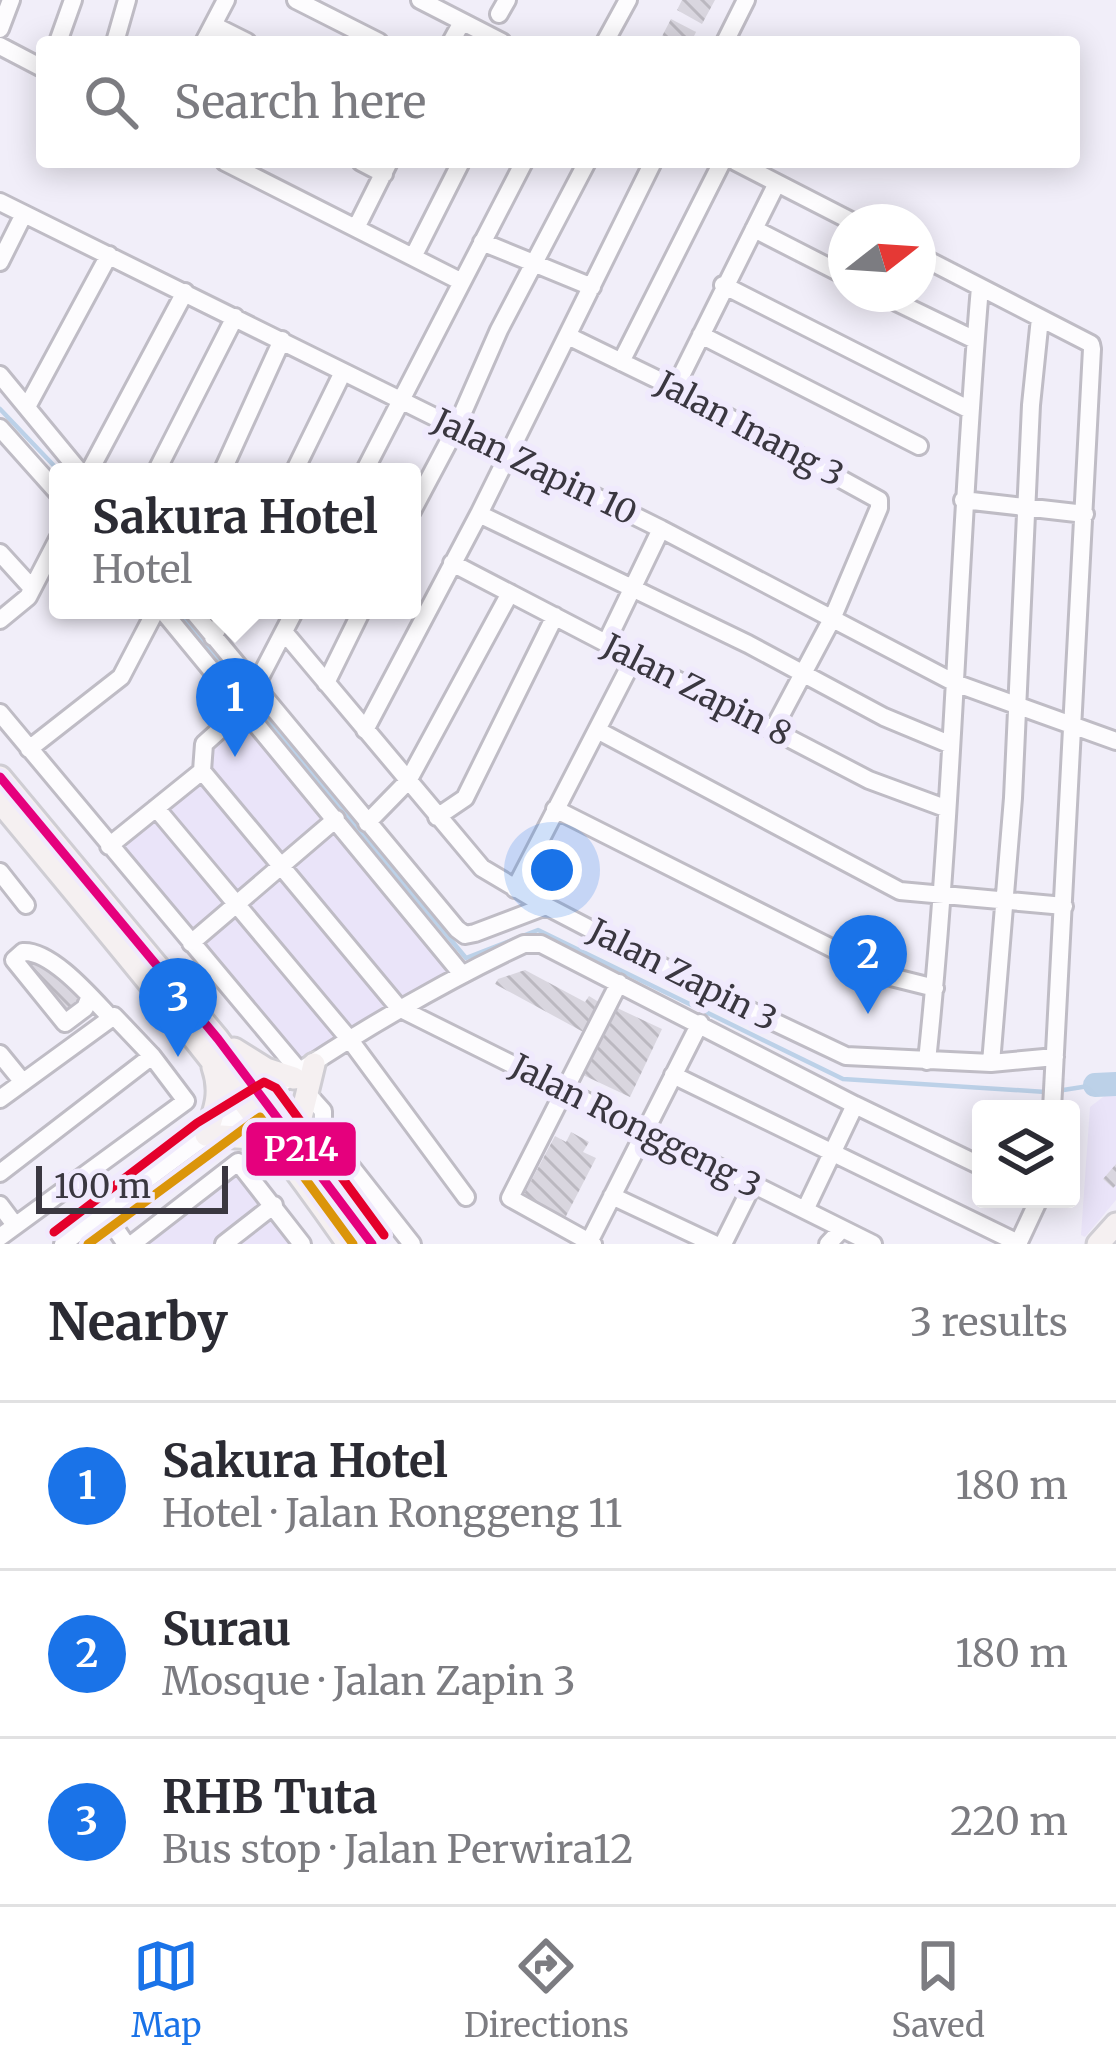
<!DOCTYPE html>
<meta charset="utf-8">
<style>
:root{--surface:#fff;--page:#f7f7f7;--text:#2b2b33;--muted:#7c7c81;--line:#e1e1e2;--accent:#1a73e8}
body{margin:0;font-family:Merriweather,serif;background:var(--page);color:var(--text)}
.controls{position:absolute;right:36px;bottom:36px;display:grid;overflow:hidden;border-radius:12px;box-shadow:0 6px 30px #0003}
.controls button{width:108px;height:108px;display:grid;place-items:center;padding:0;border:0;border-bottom:3px solid var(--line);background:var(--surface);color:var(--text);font:60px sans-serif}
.compass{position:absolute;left:828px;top:204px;width:108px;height:108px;border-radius:50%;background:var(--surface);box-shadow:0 6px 30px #0003;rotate:73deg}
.scale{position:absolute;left:36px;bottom:30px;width:192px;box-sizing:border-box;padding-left:12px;border:6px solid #3a3740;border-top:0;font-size:33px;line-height:42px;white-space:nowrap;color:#3a3740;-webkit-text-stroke:9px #f0eafd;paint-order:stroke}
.you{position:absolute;left:552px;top:870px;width:42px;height:42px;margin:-30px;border:9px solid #fff;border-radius:50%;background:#1a73e8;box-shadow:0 0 0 18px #1a73e833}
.badge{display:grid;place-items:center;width:78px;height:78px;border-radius:50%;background:var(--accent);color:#fff;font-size:39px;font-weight:700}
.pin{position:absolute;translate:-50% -99px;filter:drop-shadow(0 3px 6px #0008)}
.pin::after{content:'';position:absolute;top:63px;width:42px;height:36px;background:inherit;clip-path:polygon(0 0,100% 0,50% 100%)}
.popup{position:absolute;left:49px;top:463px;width:372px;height:156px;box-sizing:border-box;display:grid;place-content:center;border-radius:12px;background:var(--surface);filter:drop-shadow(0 3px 9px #0005);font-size:39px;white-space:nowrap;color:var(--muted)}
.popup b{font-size:45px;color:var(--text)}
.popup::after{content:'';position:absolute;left:50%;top:100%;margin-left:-24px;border:24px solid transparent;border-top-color:var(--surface)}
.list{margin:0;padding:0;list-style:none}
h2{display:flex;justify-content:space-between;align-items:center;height:156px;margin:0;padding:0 48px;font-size:51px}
h2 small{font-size:39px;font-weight:400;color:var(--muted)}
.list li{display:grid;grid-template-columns:78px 1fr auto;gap:36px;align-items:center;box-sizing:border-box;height:168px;padding:0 48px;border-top:3px solid var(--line)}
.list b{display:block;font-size:45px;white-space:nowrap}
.list p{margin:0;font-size:39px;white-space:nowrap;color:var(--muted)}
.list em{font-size:39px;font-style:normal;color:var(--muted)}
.icon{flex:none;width:66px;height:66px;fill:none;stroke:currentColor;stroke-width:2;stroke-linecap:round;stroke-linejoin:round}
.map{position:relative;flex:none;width:1116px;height:1244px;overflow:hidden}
.search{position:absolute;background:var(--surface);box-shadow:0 6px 30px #0003;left:36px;right:36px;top:36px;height:132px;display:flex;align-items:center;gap:30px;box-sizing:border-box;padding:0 42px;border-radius:12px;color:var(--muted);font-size:45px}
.sheet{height:660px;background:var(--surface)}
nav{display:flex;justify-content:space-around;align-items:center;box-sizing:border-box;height:168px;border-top:3px solid var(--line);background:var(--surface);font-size:33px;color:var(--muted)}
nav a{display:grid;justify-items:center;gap:6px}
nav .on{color:var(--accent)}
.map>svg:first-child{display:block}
.built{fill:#eae4f9}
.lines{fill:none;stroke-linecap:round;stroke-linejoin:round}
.stream{stroke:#bcd1e8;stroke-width:4.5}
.river{stroke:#bcd1e8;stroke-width:24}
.building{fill:url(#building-back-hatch)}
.minor-casing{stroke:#bfbcc5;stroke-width:22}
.major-casing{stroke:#cfcdd3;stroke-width:27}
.minor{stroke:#fdfcfe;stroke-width:16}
.major{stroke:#f5f0f1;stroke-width:21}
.bus-1-casing{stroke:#f0eafd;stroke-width:18}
.bus-2-casing{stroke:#f0eafd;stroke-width:18}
.bus-3-casing{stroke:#f0eafd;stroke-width:18}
.bus-1{stroke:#e5007d;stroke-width:9}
.bus-2{stroke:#db950a;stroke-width:9}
.bus-3{stroke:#e4002b;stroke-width:9}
.labels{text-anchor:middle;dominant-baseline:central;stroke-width:12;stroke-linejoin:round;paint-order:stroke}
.street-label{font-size:33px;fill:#3a3740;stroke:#f0eafd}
.line-badge{stroke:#f0eafd;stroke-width:4.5}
.badge-label{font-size:33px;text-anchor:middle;font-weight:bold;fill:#fff}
</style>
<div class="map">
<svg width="1116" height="1244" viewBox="0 0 1116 1244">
<defs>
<pattern id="building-back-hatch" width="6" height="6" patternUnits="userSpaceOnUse" patternTransform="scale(3)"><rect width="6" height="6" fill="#d9d6df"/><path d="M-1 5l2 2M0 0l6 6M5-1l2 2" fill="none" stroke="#bbb8c0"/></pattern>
</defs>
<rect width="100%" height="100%" fill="#f1eef9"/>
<path class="built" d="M243,713l211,259 -152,95 -187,-220 94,-77v-28z
M1116,1087v113l-31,37 -4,-2 9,-128z
M240,1167l56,77h-157z"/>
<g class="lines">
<path class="stream" d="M0,409l60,63
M176,610l290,348 72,-28 305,149 203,13
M1057,1091l38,-6"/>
<path class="river" d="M1095,1085l21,-1"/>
</g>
<path class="building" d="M682,0h33l-13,24 -25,-14z
M671,19l25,13 -5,10h-32z
M29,957l24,12 32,37 -18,15 -47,-56z
M525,970l60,32 4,-6 13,8 -15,30 -92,-50 3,-5z
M615,1007l47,22 -32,68 -47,-22z
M571,1132l18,10 -6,10 13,6 -32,62 -42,-22 33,-62 11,6z
M1116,1164v21l-3,3 -10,-9z"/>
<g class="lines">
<g class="minor-casing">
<path id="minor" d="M296,0l83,42
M420,0l82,42
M499,14l8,-14
M213,25l34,17
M0,29l11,-29
M58,42l15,-42
M115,42l12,-42
M204,42l22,-42
M451,42l11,-20
M605,42l23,-42
M725,42l21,-42
M0,46l42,22
M225,162l237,120
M361,162l23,12
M736,162l117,60
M0,202l661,327 294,154 161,58
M356,228l33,-66
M754,229l92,47
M482,242l110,45
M918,255l173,89 1,5 -40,760
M413,257l48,-95
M0,262l24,-48
M723,285l245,124
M880,294l95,46
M701,335l218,111
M568,336l107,52 204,112v8l-47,111 -59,111
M621,362l101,-200
M0,375l80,97
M675,388l102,-205
M28,405l81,-150
M0,428l58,65
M89,472l96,-180
M156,472l79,-155
M222,472l60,-132
M294,472l49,-100
M364,472l160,-310
M963,500l122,14
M412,511l44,-83 43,-98 88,-168
M479,514l269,130 136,73 65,27
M0,553l32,35
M452,563l417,217 76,28
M162,610l299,363
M192,610l265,319 8,6 10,-2 71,-27
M0,620l28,-23 30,-58
M284,632l198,236 64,38 167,87 133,63 145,7 64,-6
M213,637l15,-27
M606,643l55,-114
M326,683l36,-73
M255,687l40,-77
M0,713l301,360
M365,730l114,-216 174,-352
M597,730l303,161 164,15
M29,749l92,-72 35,-67
M202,771l197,237 474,236
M202,771l2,-27 40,-36
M156,808l194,232 116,157
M555,809l332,167 48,12
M437,817l28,-19 90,-182
M367,823l41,-42 102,-188
M109,846l93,-75
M0,872l26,33
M515,889l119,-231
M191,943l145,-124
M90,996l-5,12 -20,15 -51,-63 9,-8c28,-2 68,45 87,65
M0,1054l22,27
M927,1061c27,-257 31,-517 53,-774
M991,1063l22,-265 18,-393 9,-87
M673,1075l345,168
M305,1091l18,20v20l89,113
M0,1099l114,-83 38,40 34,45 -186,136
M0,1173l152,-117
M612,1196l102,48
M0,1205l15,20
M805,1210l50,-105
M104,1212l22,32
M589,1242l111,-219
M63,1244c144,-113 295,-222 461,-300h17l314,161 126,61
M132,1244l106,-82 64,82
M224,1244l50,-39
M593,1244l-83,-46 109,-215
M723,1244l30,-60
M828,1244l14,-15
M1018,1244l21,-45"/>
</g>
<g class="major-casing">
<path id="major" d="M0,777l218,262 154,205
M0,802c120,145 241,288 348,442
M234,1049l32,20 28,9
M213,1067c9,26 2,43 -7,68l46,3 26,17
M306,1144l-6,-22 14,-58
M1098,1244l18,-20"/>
</g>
<use href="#minor" class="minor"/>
<use href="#major" class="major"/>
<g class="bus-1-casing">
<path id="bus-1" d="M0,777l218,262 154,205"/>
</g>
<g class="bus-2-casing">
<path id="bus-2" d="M88,1244l172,-127 93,127"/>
</g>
<g class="bus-3-casing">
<path id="bus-3" d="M54,1232l143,-109 67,-41 12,6 108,147"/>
</g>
<use href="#bus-1" class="bus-1"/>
<use href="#bus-2" class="bus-2"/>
<use href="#bus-3" class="bus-3"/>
</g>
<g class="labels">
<g class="street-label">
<text transform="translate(750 429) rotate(28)">Jalan Inang 3</text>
<text transform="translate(535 467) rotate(26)">Jalan Zapin 10</text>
<text transform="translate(697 690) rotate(27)">Jalan Zapin 8</text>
<text transform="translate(683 975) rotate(27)">Jalan Zapin 3</text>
<text transform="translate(636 1126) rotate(27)">Jalan Ronggeng 3</text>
</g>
</g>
<rect class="line-badge" x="244" y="1120" width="114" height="58" rx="12" fill="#e5007d"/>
<g class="badge-label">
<text x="301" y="1161">P214</text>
</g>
</svg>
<div class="controls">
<button><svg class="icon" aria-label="layers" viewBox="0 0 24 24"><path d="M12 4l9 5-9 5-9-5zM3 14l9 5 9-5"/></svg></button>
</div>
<svg class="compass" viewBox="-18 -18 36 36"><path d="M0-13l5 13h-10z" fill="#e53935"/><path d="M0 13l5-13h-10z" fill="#7c7c81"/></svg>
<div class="scale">100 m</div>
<div class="you"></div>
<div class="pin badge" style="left:235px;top:757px">1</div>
<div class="popup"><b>Sakura Hotel</b>Hotel</div>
<div class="pin badge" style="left:868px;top:1014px">2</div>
<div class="pin badge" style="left:178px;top:1057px">3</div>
<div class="search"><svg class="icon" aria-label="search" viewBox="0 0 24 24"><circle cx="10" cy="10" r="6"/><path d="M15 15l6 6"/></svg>Search here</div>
</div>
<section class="sheet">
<h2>Nearby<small>3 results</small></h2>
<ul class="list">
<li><span class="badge">1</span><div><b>Sakura Hotel</b><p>Hotel · Jalan Ronggeng 11</p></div><em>180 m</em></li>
<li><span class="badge">2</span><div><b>Surau</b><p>Mosque · Jalan Zapin 3</p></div><em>180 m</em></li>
<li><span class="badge">3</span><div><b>RHB Tuta</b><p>Bus stop · Jalan Perwira12</p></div><em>220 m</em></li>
</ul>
</section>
<nav>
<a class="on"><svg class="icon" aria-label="map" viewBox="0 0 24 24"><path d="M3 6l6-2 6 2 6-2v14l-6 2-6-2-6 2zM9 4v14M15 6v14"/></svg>Map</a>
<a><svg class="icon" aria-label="directions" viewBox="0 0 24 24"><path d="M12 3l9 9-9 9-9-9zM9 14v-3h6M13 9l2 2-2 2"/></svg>Directions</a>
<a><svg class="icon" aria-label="saved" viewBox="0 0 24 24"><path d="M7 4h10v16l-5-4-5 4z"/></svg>Saved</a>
</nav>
